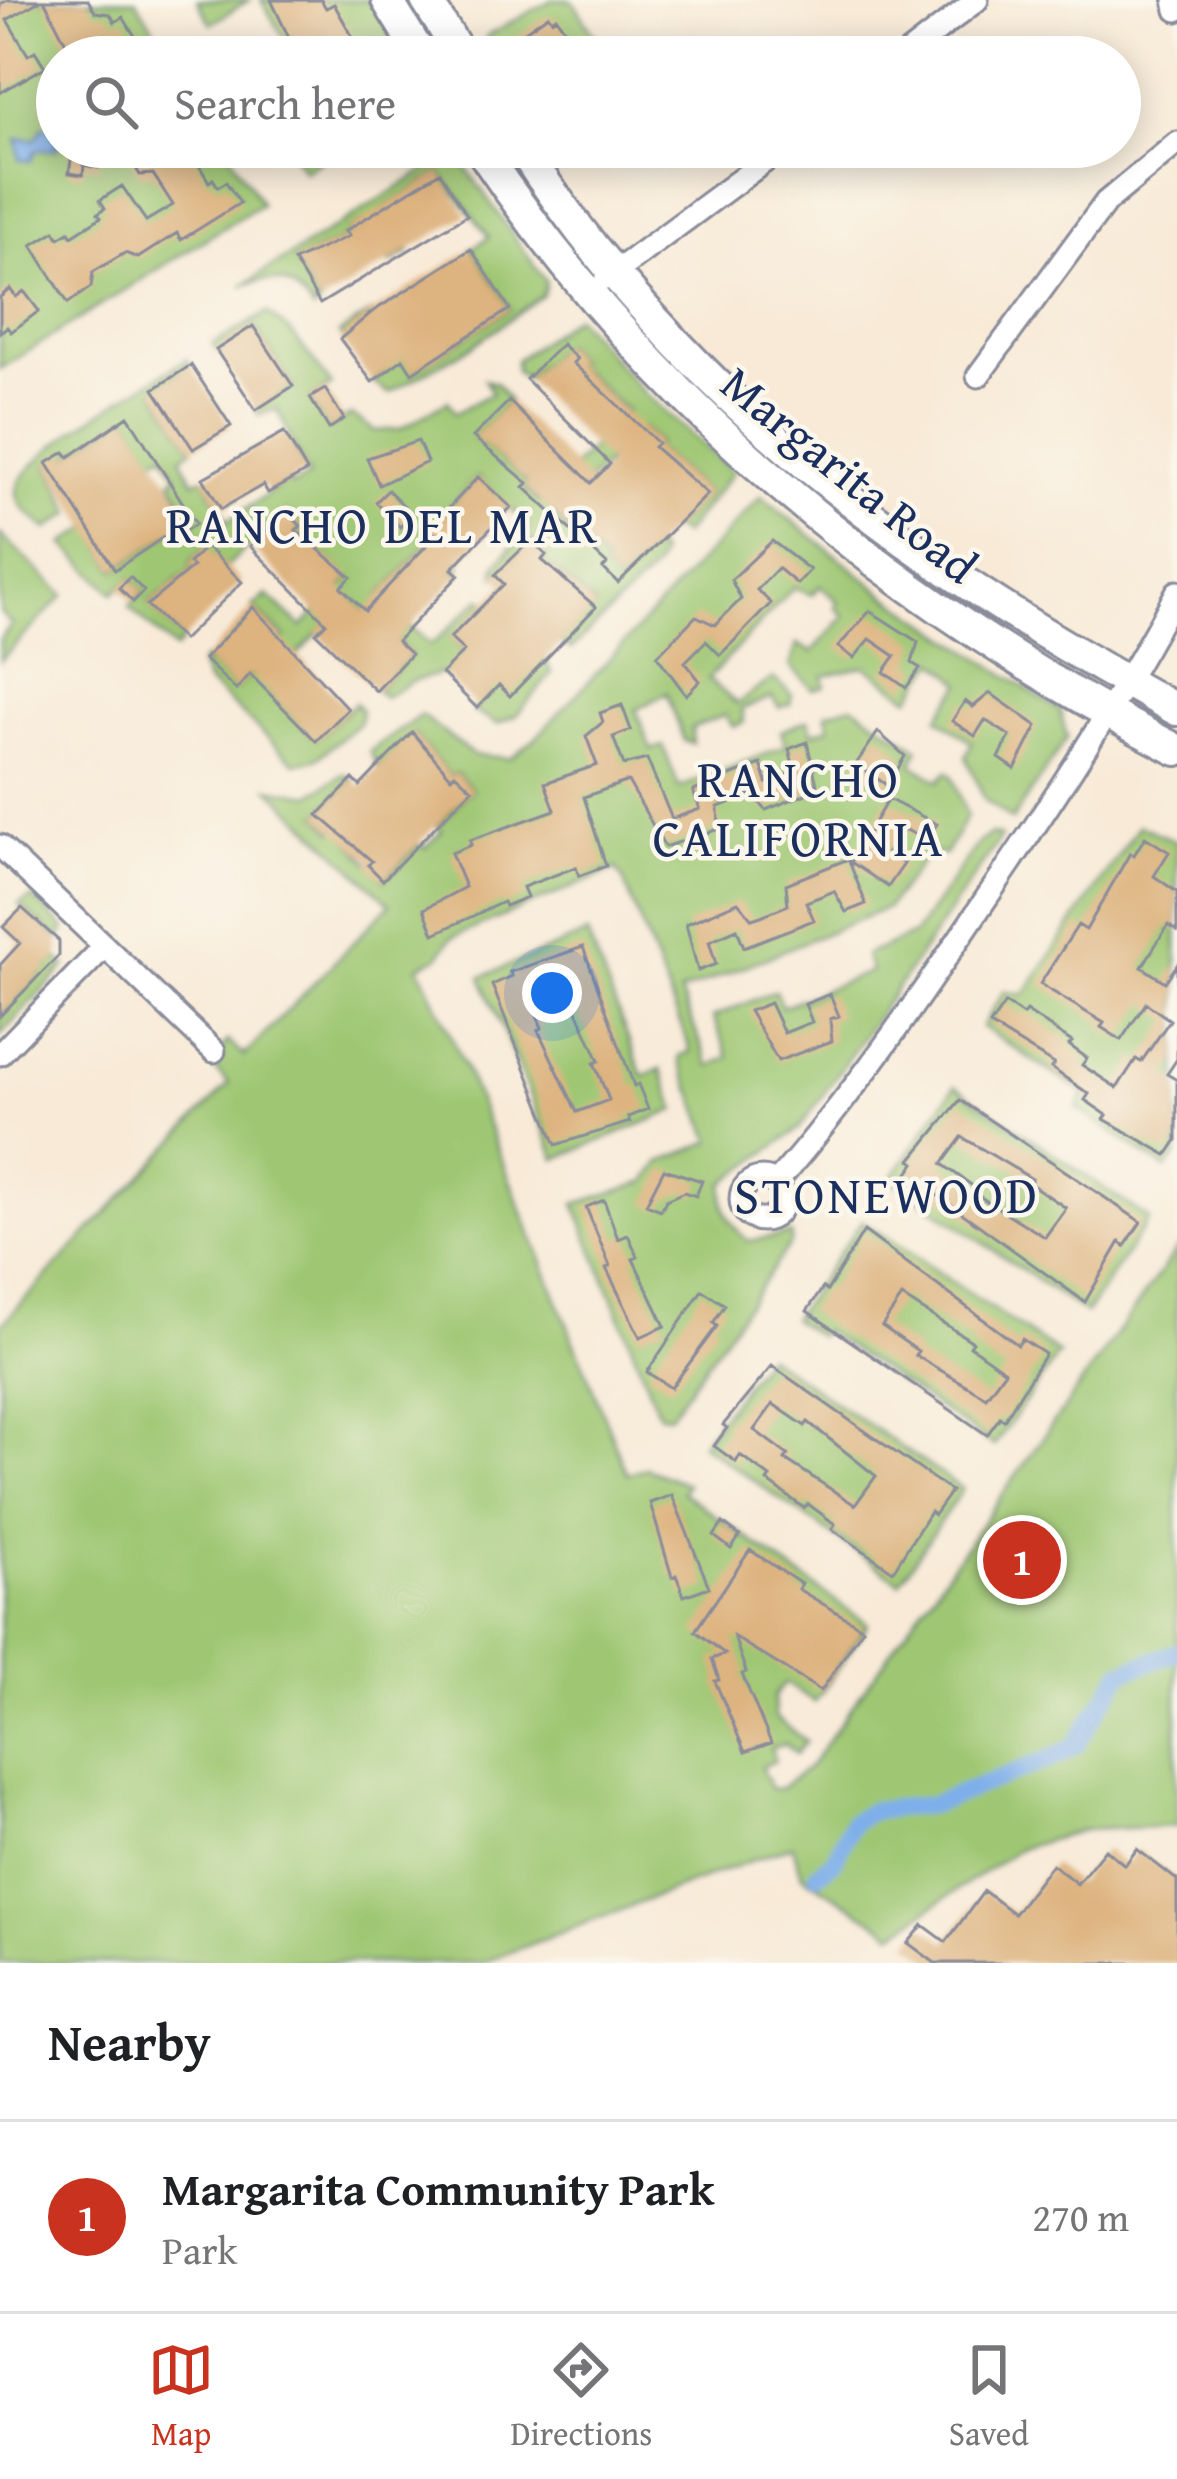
<!DOCTYPE html>
<style>
:root{--surface:#fff;--page:#f6f6f6;--text:#202124;--muted:#757577;--line:#e0e0e0;--accent:#c8321e}
body{margin:0;font-family:"Gentium Book Plus",serif;background:var(--page);color:var(--text)}
.you{position:absolute;left:552px;top:993px;width:42px;height:42px;margin:-30px;border:9px solid #fff;border-radius:50%;background:#1a73e8;box-shadow:0 0 0 18px #1a73e833}
.badge{display:grid;place-items:center;width:78px;height:78px;border-radius:50%;background:var(--accent);color:#fff;font-size:39px;font-weight:700}
.pin{position:absolute;translate:-50% -50%;border:6px solid #fff;box-shadow:0 3px 12px #0006}
.list{margin:0;padding:0;list-style:none}
h2{display:flex;justify-content:space-between;align-items:center;height:156px;margin:0;padding:0 48px;font-size:51px}
h2 small{font-size:39px;font-weight:400;color:var(--muted)}
.list li{display:grid;grid-template-columns:78px 1fr auto;gap:36px;align-items:center;box-sizing:border-box;height:192px;padding:0 48px;border-top:3px solid var(--line)}
.list b{display:block;font-size:45px;white-space:nowrap}
.list p{margin:0;font-size:39px;white-space:nowrap;color:var(--muted)}
.list em{font-size:39px;font-style:normal;color:var(--muted)}
.icon{flex:none;width:66px;height:66px;fill:none;stroke:currentColor;stroke-width:2;stroke-linecap:round;stroke-linejoin:round}
.map{position:relative;flex:none;width:1177px;height:1963px;overflow:hidden}
.search{position:absolute;background:var(--surface);box-shadow:0 6px 30px #0003;left:36px;right:36px;top:36px;height:132px;display:flex;align-items:center;gap:30px;box-sizing:border-box;padding:0 42px;border-radius:66px;color:var(--muted);font-size:45px}
.sheet{height:348px;background:var(--surface)}
nav{display:flex;justify-content:space-around;align-items:center;box-sizing:border-box;height:168px;border-top:3px solid var(--line);background:var(--surface);font-size:33px;color:var(--muted)}
nav a{display:grid;justify-items:center;gap:6px}
nav .on{color:var(--accent)}
.map>svg:first-child{display:block}
.green{fill:#9fc773;stroke:#5d7b68;stroke-width:3}
.water{fill:#7fafea;stroke:#4d6fa4;stroke-width:3}
.lines{fill:none;stroke-linecap:round;stroke-linejoin:round}
.canal{stroke:#7fafea;stroke-width:18}
.building{fill:#ddb37f;fill-rule:evenodd}
.minor-casing{stroke:#8a8c9a;stroke-width:27}
.secondary-casing{stroke:#8a8c9a;stroke-width:36}
.minor{stroke:#fff;stroke-width:21}
.secondary{stroke:#fff;stroke-width:30}
.labels{text-anchor:middle;dominant-baseline:central;stroke-width:9;stroke-linejoin:round;paint-order:stroke}
.street-label{font-size:48px;fill:#1b2f5e;stroke:#fbf7ec}
.neighbourhood-label{font-size:51px;letter-spacing:3px;fill:#1b2f5e;stroke:#fbf7ec}
</style>
<div class="map">
<svg width="1177" height="1963" viewBox="0 0 1177 1963">
<rect width="100%" height="100%" fill="#fbf7ec"/>
<filter id="ink" filterUnits="userSpaceOnUse"><feTurbulence type="fractalNoise" baseFrequency=".00833" numOctaves="2"/><feDisplacementMap in="SourceGraphic" scale="24" xChannelSelector="R" yChannelSelector="G"/><feConvolveMatrix kernelMatrix="1 2 1 2 8 2 1 2 1" color-interpolation-filters="sRGB"/></filter>
<filter id="wash" filterUnits="userSpaceOnUse"><feTurbulence type="fractalNoise" baseFrequency=".004" numOctaves="4" result="noise"/><feDisplacementMap in="SourceGraphic" scale="48" xChannelSelector="R" yChannelSelector="G"/><feGaussianBlur stdDeviation="2.7" result="paint"/><feColorMatrix in="noise" values="0 0 0 0 0 0 0 0 0 0 0 0 0 0 0 0 0 1.4 0 .05"/><feComposite in="paint" operator="in"/></filter>
<g filter="url(#wash)">
<rect width="100%" height="100%" fill="#f8ead7"/>
<path class="green" d="M0,0h136l35,57h-114v90h169l35,57 -261,165z
M197,0h52l-38,24z
M261,0h110l34,57h-142l23,-16z
M552,0h20l37,57h-117l-8,-13 3,-8z
M288,147h53l-37,24z
M455,152l91,130 -3,13 -71,51 -83,47 -17,-11 13,-10 -46,-38 33,-22 41,60 97,-63 -39,-60 18,-12 -49,-65 -58,37 27,43 -18,11 -26,-43 -19,11 3,5 -54,25 25,43 -7,6c-19,-29 -39,-36 -71,-24z
M267,313l24,19 41,53 -22,13 19,30 22,-13 24,16 25,-2 48,-28 7,12 37,-20 -7,-13 11,3 13,18 -35,36 54,46 -4,5 15,14 88,-91 -54,-48 4,-4 -14,-15 -37,35 -10,-7v-12l59,-44 69,77 89,79 -50,63 -11,-6 36,-35 -54,-47 4,-5 -15,-14 -91,88 55,48 -4,4 15,15 36,-36 6,8 -5,13 -84,81 -11,-7 36,-36 -54,-46 4,-5 -14,-15 -37,35 1,-10 33,-38 -51,-50 -49,52 32,30 -2,16 -33,-30 -48,53 53,47 50,-47 5,4 -35,36 15,16 79,6 7,13 -35,42 -20,9 -24,-13 15,-15 -46,-23 -29,8 -29,16 -8,-6 35,-37 -60,-56 -85,91 50,51 39,-37 6,7 -1,13 -44,36 -21,4 -88,-81 -7,-18 4,-5 32,30 49,-52 -32,-30 14,-12 35,32 48,-49 -53,-48 3,-4 -14,-15 -60,56 -21,-20 -15,15 3,5 -45,37 35,36 -8,9 -46,-42 15,-15 -13,-14 -18,15 -49,-49 26,-17 25,43 59,-40 22,-6 -25,-44 6,-4 -13,-23 -11,6 -25,-42 -59,40 -22,6 25,50 -25,16c-11,-10 -29,-20 -30,-36 -2,-36 139,-114 170,-134l4,6 -37,25 39,59 -12,8 13,25 9,-4 25,43 60,-40 4,5 17,-10 -32,-67 -18,6 -3,-5 37,-24 -39,-60 -38,24 -3,-6z
M761,496l126,100 173,115 7,27 -55,82 -27,-20 -19,-43 6,-15 -34,-24 24,-35 -26,-22 -26,37 -45,-32 -42,10 2,10 -12,3 -23,-23 7,-22 15,8 33,-36 -9,-8 2,-7 -18,-15 -8,9 -18,-8 -86,92 29,25 36,-26 19,17 -2,9 -11,4 -7,-11 -30,12 2,13 -11,5 -8,-12 -33,13v15l-8,-2 -17,-48 -31,17 15,40 12,-4 16,42 107,-42 -5,-15 27,-11 5,13 17,-6 -4,-14 26,-8 67,44 -7,15 27,17 8,-10 5,4 15,41 -22,39 -16,-3 -42,56 -207,85 30,73 19,-9 -16,-40 62,-26 7,16 89,-36 -6,-16 49,-21 65,-92 13,-8 9,3 -201,291 -76,55c-4,26 5,41 24,58l43,-7v8l-121,173 -11,-1 -84,-210 71,-22 15,-20 51,-21 -32,-79v-6l10,-4 -2,-9 -66,-166 -6,-8 -165,69 -13,19 -19,9 45,99 163,409 19,-6 41,16 -5,8 186,132 -53,78 -30,-19 -11,13 1,21 31,24 -10,13 -11,-10 -14,4 4,13 -14,6 10,22 10,-1 28,-21 368,-518v577l-94,4 -65,19 -124,84 -92,-58 -10,-30 -311,118h-481v-637l229,-242 -20,-21 19,-22 16,15 146,-152 -121,-116 41,7 34,-21 9,5 -35,36 16,16 4,-4 46,53 35,-35 6,3 17,-17 -4,-5 34,-37 -16,-16 -5,4 -38,-44 -35,35 -8,-17 51,-36 52,40 37,3 24,-18z
M0,534l64,61 -64,66v-22l12,-14 -12,-12z
M1139,825l38,17v313l-11,14 -89,-61 8,-14 -103,-67 22,-35 20,3z
M33,897l32,32 -6,9 -40,-33z
M587,934l56,142 18,-7 15,41 -120,49 -75,-182z
M56,957l10,9 -66,70 1,-21z
M955,1086l194,133 -63,95 -195,-135z
M862,1221l197,133 -65,92 -171,-116 -5,6 -26,-17z
M766,1355l196,134 -62,93 -199,-138z"/>
<path class="water" d="M43,127l10,2 3,21h-20l-5,11 -11,-1 -3,-21h19z"/>
<g class="lines">
<path class="canal" d="M817,1874l17,-13 18,-39 22,-12 57,-5 124,-48 21,-12 46,-73 55,-20"/>
</g>
<g id="blocks">
<path class="building" d="M8,0h33l-34,20 21,35 7,-4 10,16 -45,26v-89z
M44,0h44l7,12 15,2 5,8 8,-5 25,40h-75z
M271,0h50l5,8 8,-4 30,53h-66z
M548,15l4,5 4,-3 28,40h-63l-6,-19z
M73,147h29l-4,21 -14,-3 -1,10 -14,-2z
M123,147h65l21,35 4,-3 5,8 8,-5 14,21 -59,37 -4,-7 -39,25 -13,-5 -32,19 -2,15 -23,16 -36,-58 23,-14 4,7 10,-6 3,4 29,-19 -3,-4 7,-5 -5,-8 22,-14 24,35 27,-16 -20,-31 -13,1z
M440,172l27,43 -147,89 -26,-43 55,-25 -4,-5z
M471,249l39,60 -98,64 -9,-14 -31,23 -32,-43 32,-27z
M10,289l6,8 8,-6 15,20 -28,21 -4,-5 -7,5v-35z
M253,326l40,60 -37,24 -40,-60z
M562,344l15,15 -4,4 85,80 -4,4 54,47 -90,89 -15,-15 4,-4 -83,-77 4,-4 -55,-46 36,-36 82,82 19,-19 -84,-85z
M191,365l40,61 -38,23 -39,-60z
M325,389l19,30 -15,10 -19,-31z
M128,416l68,108 -18,11 -4,-5 -59,40 -68,-107 18,-11 4,5z
M284,432l23,39 -39,22 -5,-8 -42,24 -18,-31z
M418,441l9,21 -48,23 -12,-27z
M478,477l33,30 -59,62 7,6 -62,66 14,13 -35,37 -60,-58 10,-10 -76,-77 36,-35 15,15 -5,4 55,47 -10,10 24,24 71,-76 -7,-6z
M388,490l24,24 -12,13 -24,-25z
M531,540l15,15 -4,5 54,47 -86,89 -11,-11 -22,23 -35,-35 22,-22 -14,-13 54,-54 -9,-9z
M772,541l38,29 -13,14 -19,-16 -21,22 14,13 -32,33 -19,19 -14,-14 -21,21 15,19 -14,14 -29,-39 39,-40 19,9 26,-26 -10,-19z
M206,546l36,36 -59,58 -36,-35 46,-38 -4,-4z
M130,577l14,14 -11,11 -14,-14z
M253,607l95,102 -32,32 -66,-67 -14,16 -32,-31z
M870,611l48,31 -6,21 8,5 -14,20 -22,-16 11,-16 -25,-17 -16,19 -16,-11z
M990,693l47,33 -22,43 -16,-11 11,-22 -25,-16 -10,16 -23,-15 13,-20 8,6z
M622,705l9,25 -18,7 11,28 23,-6 25,60 28,-10 -7,-18 42,-17 26,-10 6,19 28,-11 -6,-23 18,-7 11,47 -52,21 -14,-16 -34,13 1,22 -54,18 -37,-66 -44,16 22,69 -27,10 -3,-9 -53,20 4,10 -22,9 -2,-4 -69,32 -10,-25 41,-22 -14,-34 20,-8 -1,-5 85,-30 -10,-27 52,-18 -11,-29 17,-14 -3,-9z
M412,732l39,45 4,-4 17,16 -89,91 -15,-15 4,-4 -54,-46 35,-36 7,7z
M878,732l27,24 -17,30 -32,-22z
M888,799l49,25 -11,16 -22,-11 -17,24 17,11 -16,23 -37,-25z
M1145,837l24,15 -15,24 23,16v39l-9,-6 -26,42 23,15 12,-17v94l-10,15 10,6v60l-10,15 -63,-36 3,-4 -22,-15 4,-6 -38,-26 3,-4 -64,-39 15,-22 18,12 3,-4 46,31 -3,3 18,13 -5,7 35,23 19,-29 5,3 29,-42 -24,-17 -25,37 -20,-13 3,-4 -64,-39 38,-59 8,5 44,-77 4,2z
M848,859l18,45 -20,8 -12,-21 -28,11 8,18 -70,27 -7,-18 -28,12 7,23 -18,7 -12,-47 52,-22 14,17 9,-3 27,-11 -2,-21z
M22,908l37,33v14l-59,61v-51l20,-22 -17,-16z
M583,947l51,139 4,-2 10,25 -20,8 2,5 -74,23 -64,-160 20,-9 -2,-4zM564,981l35,80 -5,2 15,37 -32,12 -39,-82 4,-2 -13,-33z
M830,994l9,22 -9,3 2,22 -54,20 -29,-50 21,-8 14,30 28,-11 -7,-18z
M960,1100l181,122 -16,24 -5,-4 -35,60 -155,-112 -5,6 -22,-15 12,-18 -4,-3zM962,1137l70,42 -3,4 37,25 -21,29 -71,-44 3,-4 -35,-25z
M664,1169l38,12 -6,15 -12,-4 -18,8 -5,10 -15,-6z
M604,1200l14,39 10,-4 10,22 -5,2 32,67 -25,11 -34,-69 4,-2 -24,-59z
M864,1231l154,114 4,-6 23,15 -41,66 -4,-3 -13,18 -180,-124 16,-23 4,3zM902,1297l71,45 -3,4 35,25 -19,26 -71,-42 3,-4 -36,-25z
M702,1290l23,15 -12,18 4,3 -46,62 -24,-16z
M772,1366l179,125 -17,24 -4,-3 -37,59 -61,-42 3,-5 -27,-20 -4,4 -37,-27 3,-4 -30,-22 -4,7 -22,-16 13,-18 -4,-3zM773,1404l32,22 3,-4 68,54 -21,29 -70,-46 3,-4 -34,-25z
M672,1495l37,92 -25,9 -8,-21 -4,2 -22,-74z
M723,1523l17,13 -9,13 -17,-13z
M750,1550l51,34 -3,5 65,39 -42,63 -87,-54 12,35 -4,2 29,69 -26,9 -30,-71 4,-1 -7,-21 13,-5 -30,-23z
M1105,1849l20,16 12,-16 40,31v83h-242l-27,-20 15,-18 23,17 38,-51 30,23 38,-50 25,20z"/>
</g>
</g>
<g filter="url(#ink)">
<use href="#blocks" fill-opacity="0" stroke="#8a8c9a" stroke-width="3"/>
<g class="lines">
<g class="minor-casing">
<path id="minor" d="M1175,0l2,10
M903,57l74,-57
M606,279l178,-132
M978,376l128,-174 71,-59
M0,846l214,205
M0,1054l102,-105
M741 1199a21 21 0 1 1 42 0a21 21 0 1 1-42 0Z
M776,1183c77,-88 142,-183 207,-280 70,-102 136,-203 194,-311"/>
</g>
<g class="secondary-casing">
<path id="secondary" d="M387,0l35,57
M426,0l36,57
M479,147c174,261 420,460 698,603
M521,147c168,257 391,417 656,563"/>
</g>
<use href="#minor" class="minor"/>
<use href="#secondary" class="secondary"/>
</g>
</g>
<g class="labels">
<g class="street-label">
<text transform="translate(850 474) rotate(39)">Margarita Road</text>
</g>
<g class="neighbourhood-label">
<text x="383" y="524">RANCHO DEL MAR</text>
<text x="799" y="778">RANCHO<tspan x="799" dy="59">CALIFORNIA</tspan></text>
<text x="887" y="1194">STONEWOOD</text>
</g>
</g>
</svg>
<div class="you"></div>
<div class="pin badge" style="left:1022px;top:1560px">1</div>
<div class="search"><svg class="icon" aria-label="search" viewBox="0 0 24 24"><circle cx="10" cy="10" r="6"/><path d="M15 15l6 6"/></svg>Search here</div>
</div>
<section class="sheet">
<h2>Nearby<small></small></h2>
<ul class="list">
<li><span class="badge">1</span><div><b>Margarita Community Park</b><p>Park</p></div><em>270 m</em></li>
</ul>
</section>
<nav>
<a class="on"><svg class="icon" aria-label="map" viewBox="0 0 24 24"><path d="M3 6l6-2 6 2 6-2v14l-6 2-6-2-6 2zM9 4v14M15 6v14"/></svg>Map</a>
<a><svg class="icon" aria-label="directions" viewBox="0 0 24 24"><path d="M12 3l9 9-9 9-9-9zM9 14v-3h6M13 9l2 2-2 2"/></svg>Directions</a>
<a><svg class="icon" aria-label="saved" viewBox="0 0 24 24"><path d="M7 4h10v16l-5-4-5 4z"/></svg>Saved</a>
</nav>
